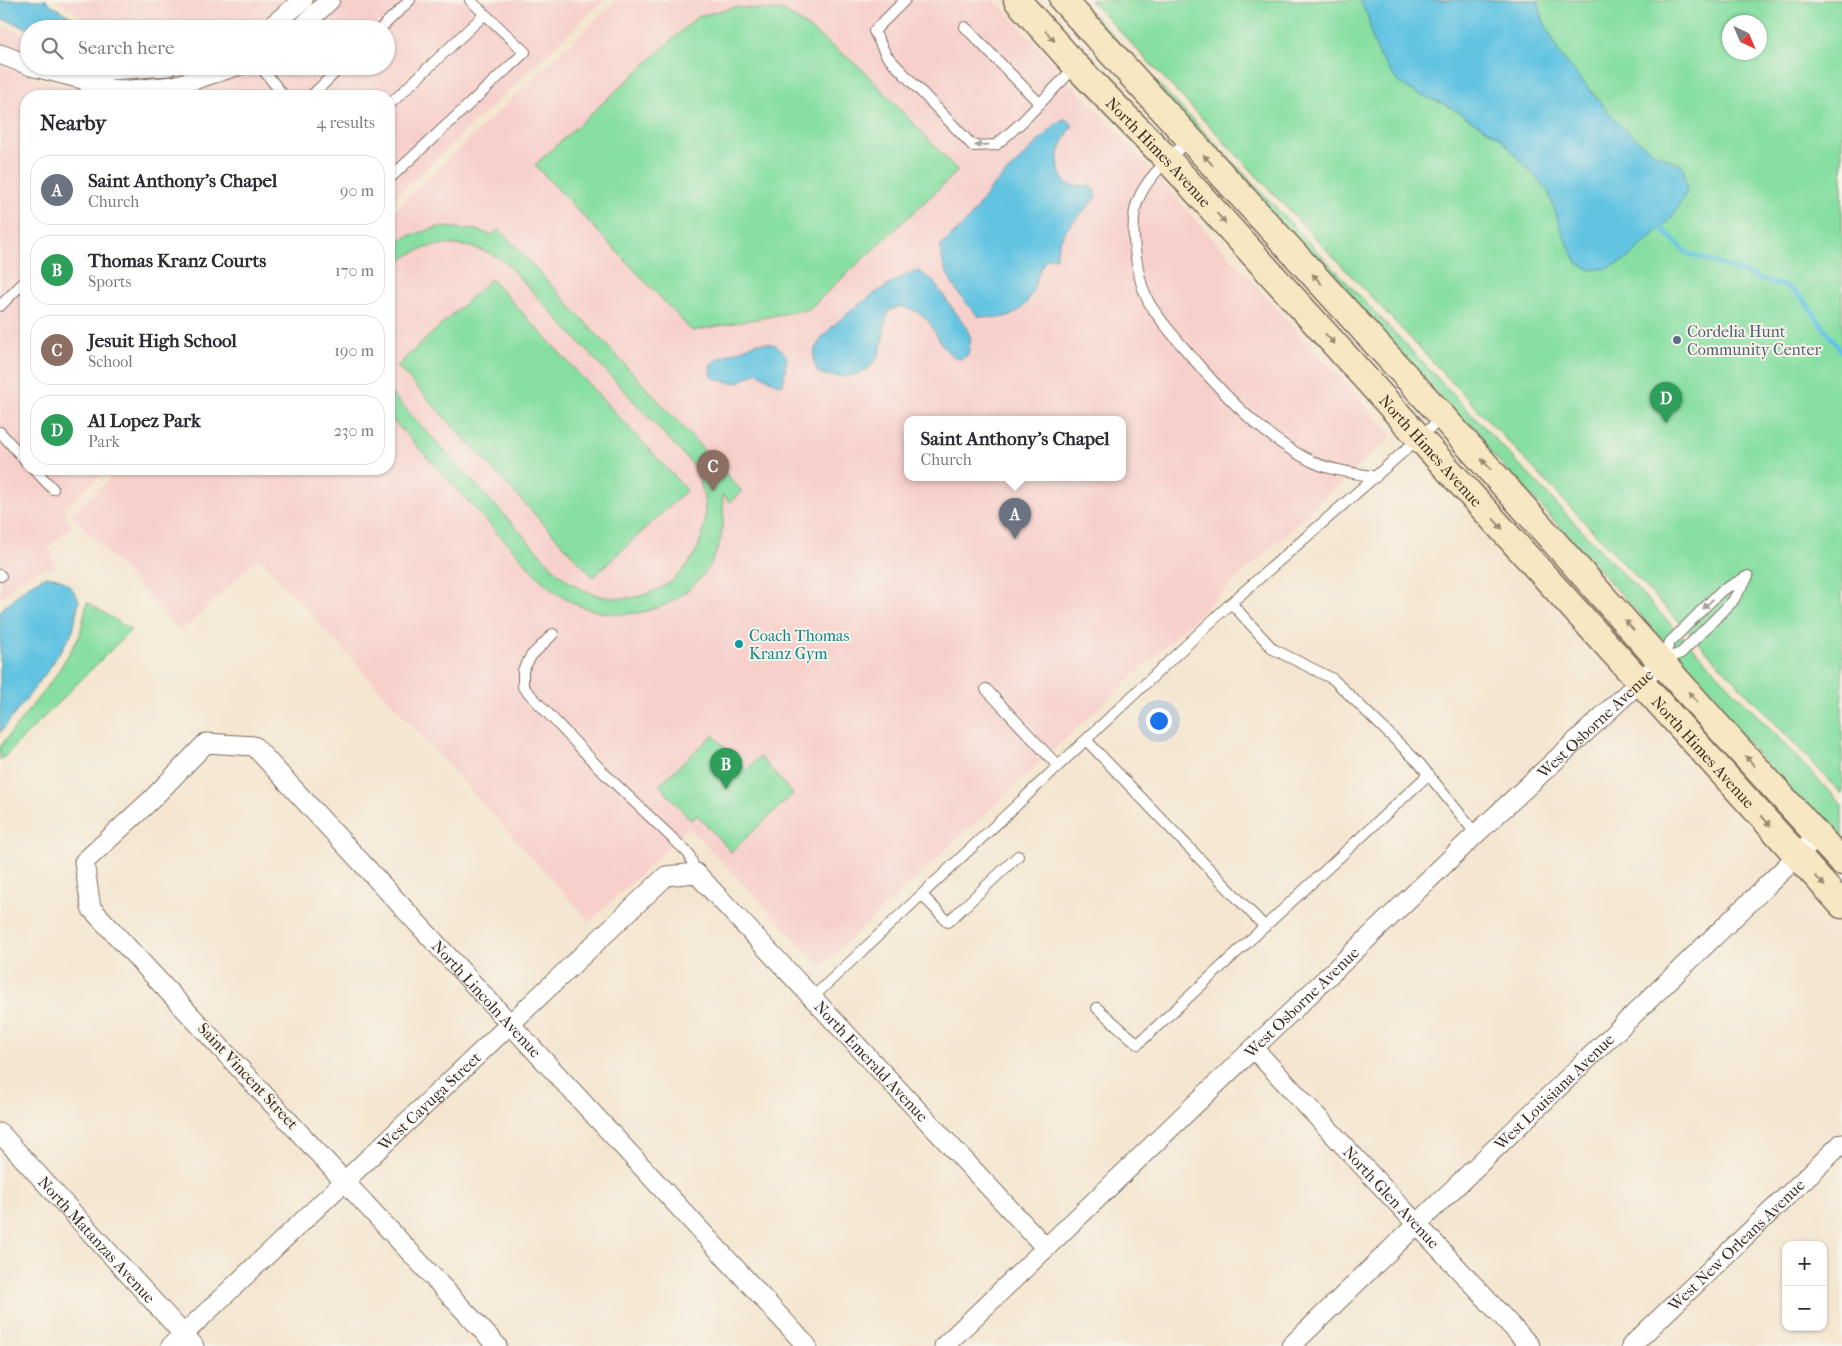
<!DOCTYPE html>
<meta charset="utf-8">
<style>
:root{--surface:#fff;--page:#f2f2f3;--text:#2b2b33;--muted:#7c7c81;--line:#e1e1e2;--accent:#1a73e8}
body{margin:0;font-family:"IM FELL French Canon",serif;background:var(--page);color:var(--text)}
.controls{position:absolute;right:15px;bottom:15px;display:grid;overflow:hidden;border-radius:10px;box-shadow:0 1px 4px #0004}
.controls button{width:45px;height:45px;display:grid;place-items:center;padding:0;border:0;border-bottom:1px solid var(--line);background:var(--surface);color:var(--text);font:25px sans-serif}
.compass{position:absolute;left:1722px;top:15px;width:45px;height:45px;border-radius:50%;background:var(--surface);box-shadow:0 1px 4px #0004;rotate:136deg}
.you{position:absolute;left:1158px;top:720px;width:18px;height:18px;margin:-12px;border:4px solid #fff;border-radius:50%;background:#1a73e8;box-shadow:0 0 0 8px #1a73e833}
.badge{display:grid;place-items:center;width:32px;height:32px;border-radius:50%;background:var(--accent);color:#fff;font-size:16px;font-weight:700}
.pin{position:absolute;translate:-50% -41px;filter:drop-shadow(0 1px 2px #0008)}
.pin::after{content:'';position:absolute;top:26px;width:18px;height:15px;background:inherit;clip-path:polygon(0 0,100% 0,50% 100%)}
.popup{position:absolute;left:904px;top:416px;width:222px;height:65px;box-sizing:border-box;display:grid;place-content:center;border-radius:10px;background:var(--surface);filter:drop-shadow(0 1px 4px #0005);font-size:16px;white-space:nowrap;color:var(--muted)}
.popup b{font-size:19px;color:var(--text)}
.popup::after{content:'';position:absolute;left:50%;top:100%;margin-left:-10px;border:10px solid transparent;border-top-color:var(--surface)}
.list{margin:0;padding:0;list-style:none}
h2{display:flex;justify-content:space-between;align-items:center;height:65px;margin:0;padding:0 20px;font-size:21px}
h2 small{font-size:16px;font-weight:400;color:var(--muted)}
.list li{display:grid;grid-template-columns:32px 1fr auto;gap:15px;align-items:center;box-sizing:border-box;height:70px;margin:0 10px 10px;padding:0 10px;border:1px solid var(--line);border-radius:20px}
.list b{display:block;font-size:19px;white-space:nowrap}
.list p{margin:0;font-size:16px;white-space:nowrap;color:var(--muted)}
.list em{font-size:16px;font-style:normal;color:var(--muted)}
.icon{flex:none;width:28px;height:28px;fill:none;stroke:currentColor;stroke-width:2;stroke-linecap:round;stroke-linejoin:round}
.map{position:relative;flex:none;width:1842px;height:1346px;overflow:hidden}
.search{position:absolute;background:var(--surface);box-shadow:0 1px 4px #0004;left:20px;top:20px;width:375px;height:55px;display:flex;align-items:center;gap:12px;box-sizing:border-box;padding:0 18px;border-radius:28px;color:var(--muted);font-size:19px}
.panel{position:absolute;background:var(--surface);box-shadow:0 1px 4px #0004;left:20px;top:90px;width:375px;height:385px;border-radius:20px}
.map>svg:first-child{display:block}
.built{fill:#f7d0cc;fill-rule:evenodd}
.green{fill:#87dfa3;stroke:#618460;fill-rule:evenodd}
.water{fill:#64c4e2;stroke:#507780}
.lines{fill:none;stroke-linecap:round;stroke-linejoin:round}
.stream{stroke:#64c4e2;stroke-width:5}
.lane-casing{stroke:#7c6c5c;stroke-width:12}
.street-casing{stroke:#7c6c5c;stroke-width:21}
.secondary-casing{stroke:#7c6c5c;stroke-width:29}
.lane{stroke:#fff;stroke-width:10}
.street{stroke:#fff;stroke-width:19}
.secondary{stroke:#f7e8c3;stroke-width:26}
.oneway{fill:#998970}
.oneway2{fill:#a79f9a}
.service-dot{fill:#5c6f8a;stroke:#f7f3e8;stroke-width:2}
.culture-dot{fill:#0f9aa8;stroke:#f7f3e8;stroke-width:2}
.labels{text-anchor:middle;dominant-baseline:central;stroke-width:4;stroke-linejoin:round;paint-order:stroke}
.street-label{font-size:16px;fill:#3b2a1e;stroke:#f7f3e8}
.service-label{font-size:16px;fill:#4e5e75;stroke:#f7f3e8;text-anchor:start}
.culture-label{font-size:16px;fill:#0d838f;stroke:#f7f3e8;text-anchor:start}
</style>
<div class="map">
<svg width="1842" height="1346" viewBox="0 0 1842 1346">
<rect width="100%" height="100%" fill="#f7f3e8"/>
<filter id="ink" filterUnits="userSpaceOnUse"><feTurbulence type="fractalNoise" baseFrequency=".02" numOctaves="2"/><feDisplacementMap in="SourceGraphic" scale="10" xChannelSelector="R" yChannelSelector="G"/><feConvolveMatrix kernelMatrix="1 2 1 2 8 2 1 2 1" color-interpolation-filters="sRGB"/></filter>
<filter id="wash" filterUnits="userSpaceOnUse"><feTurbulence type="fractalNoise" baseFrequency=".0096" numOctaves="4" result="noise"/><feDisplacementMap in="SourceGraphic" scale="20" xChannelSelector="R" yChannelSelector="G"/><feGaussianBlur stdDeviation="1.12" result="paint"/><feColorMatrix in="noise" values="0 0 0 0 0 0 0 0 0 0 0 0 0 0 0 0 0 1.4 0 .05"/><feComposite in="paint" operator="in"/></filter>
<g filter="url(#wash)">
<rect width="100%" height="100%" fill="#f4e6d0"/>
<path class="built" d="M57,0h231l-40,29h-158l-6,-11z
M344,0h260l-215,203v-107h-214l41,-11 46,-19h124v-37h-70z
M617,0h378l397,435 -571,531 -132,-139 -99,95 -331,-365 -78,75 -109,-118 48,-45h269v-254zM908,420h214v58h-214z
M0,26l29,10v20l-29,-12z
M0,64l38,14 42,11 2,4 5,-2 16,5h-77v373h81l-41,39 -2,7 8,10 -23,22 6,22 -11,-1 -24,12 -20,19z"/>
<path class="green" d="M1076,0h3l763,805v43l-182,-202 4,-5z
M1090,0h752v794zM1730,22h30v30h-30z
M736,7l47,4 19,12 60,46 96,102 -149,138 -117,22 -157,-166 163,-149z
M439,227l33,2 20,6 7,-6 243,262 -12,11 -8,-7c16,103 -103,158 -179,87l-154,-166v-25l167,180c78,73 187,-13 136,-107l-187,-202c-36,-24 -85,-25 -116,9v-23l19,-12z
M491,279l196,211 -94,87 -196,-211z
M87,602l44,28 -131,131v-14l56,-72 24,-40z
M713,735l33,35 14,-13 33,37 -62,58 -34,-37 -6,5 -32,-35z"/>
<path class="water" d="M0,0h46c10,11 29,15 36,29h-52l-30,-11z
M1359,0h179l5,20 17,35 57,67 34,29 32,15 4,26 -16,27 -44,40 -18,9 -18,2 -14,-7 -13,-26 -16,-46 -49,-54 -53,-32 -30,-12 -19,-12 -17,-24 -7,-16 -5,-24z
M1066,119l7,6c-13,19 -23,42 -5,60l21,1 7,4v7c-16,21 -38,33 -40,61l-7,-1c-9,8 -10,16 -14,27 -10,32 -27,37 -57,32 -18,-19 -38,-44 -37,-70l28,-27 21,-30 69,-68z
M917,270l15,10 34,47 5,11 -3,17 -8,4c-22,-7 -22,-31 -38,-44 -6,-5 -15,-7 -22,-9l-11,5c-6,14 -5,29 -10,43 -9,24 -42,27 -62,18 -2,-6 -4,-12 -3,-19 5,-26 79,-74 103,-83z
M756,343c16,0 22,0 31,14l-4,27h-6l-20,-12 -20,11c-8,-1 -18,-2 -25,-6l-2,-12c12,-11 31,-13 46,-22z
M46,576c19,2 24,8 33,24l-6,31 -24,38 -49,64v-122l26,-24z"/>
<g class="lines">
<path class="stream" d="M1661,228l26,25 104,36 12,10 39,53"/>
</g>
</g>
<g filter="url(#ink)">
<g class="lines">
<g class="lane-casing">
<path id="lane" d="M905,0l-31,31 12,24 87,91 23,-1 26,-23 54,-56
M965,27l75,77
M380,29l30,-29
M260,66l24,30
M85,96l1,-16
M311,96l31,-30
M389,105l96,-91
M1189,139c-18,19 -41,36 -51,61 -10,24 -1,84 13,106 13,20 30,38 45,56 34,39 70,77 117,100 19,9 43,11 63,15
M389,179l136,-127 -55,-52
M0,306l26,-26
M0,432l26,29
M34,469l19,20
M0,575l1,1
M1231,603l42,46 60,30 87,85 56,70
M553,634l-22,22 -8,14v17l82,87 84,80 7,19
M1662,660l8,-18 51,-51 27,-15
M1663,660l18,-7 51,-51 15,-24
M986,689l72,77
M1086,740l179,187
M922,895l26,27 70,-66
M812,998l419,-395 212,-186
M1097,1008l41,36 291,-270"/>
</g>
<g class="street-casing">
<g id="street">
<path d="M268,29l35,-29"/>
<path d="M300,29l30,-29"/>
<path d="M0,54l29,11"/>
<path d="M31,66l55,14 25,10h21l42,-4 63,-20"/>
<path d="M86,80l23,-10 59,-4"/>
<path id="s1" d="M1254,1049l276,297"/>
<path id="s2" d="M0,1133l194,213"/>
<path id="s3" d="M171,1346l495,-470 30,-3 350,375"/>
<path id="s4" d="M497,1346l-406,-438 -7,-46 67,-62 55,-57 48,3 553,600"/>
<path id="s5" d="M944,1346l532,-512 186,-173"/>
<path id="s6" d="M1291,1346l527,-510"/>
<path id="s7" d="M1631,1346l211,-203"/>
</g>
</g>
<g class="secondary-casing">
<g id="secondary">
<path id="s8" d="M1017,0l59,66 92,94 674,745"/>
<path d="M1063,0l380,417 282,317 117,128"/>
</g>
</g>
<use href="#lane" class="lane"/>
<use href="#street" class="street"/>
<use href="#secondary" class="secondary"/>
</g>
<defs><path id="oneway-solid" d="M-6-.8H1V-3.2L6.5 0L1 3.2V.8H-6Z" transform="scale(1.25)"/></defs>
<g class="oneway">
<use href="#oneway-solid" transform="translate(1050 36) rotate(48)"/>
<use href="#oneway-solid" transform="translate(1208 160) rotate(-132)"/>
<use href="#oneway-solid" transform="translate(1221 218) rotate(48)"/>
<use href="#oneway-solid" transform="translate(1317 279) rotate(-132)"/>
<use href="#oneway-solid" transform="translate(1330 339) rotate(48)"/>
<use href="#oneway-solid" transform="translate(1486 464) rotate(-132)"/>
<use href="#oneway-solid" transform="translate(1498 524) rotate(48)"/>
<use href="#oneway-solid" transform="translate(1629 625) rotate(-132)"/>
<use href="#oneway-solid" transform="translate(1693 697) rotate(-131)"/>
<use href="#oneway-solid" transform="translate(1750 761) rotate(-132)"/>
<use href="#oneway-solid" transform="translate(1766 821) rotate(48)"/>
<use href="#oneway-solid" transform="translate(1820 881) rotate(48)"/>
</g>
<g class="oneway2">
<use href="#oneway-solid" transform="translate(982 145) rotate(177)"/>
<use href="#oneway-solid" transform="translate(1708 604) rotate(136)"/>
</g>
</g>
<circle class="service-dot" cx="1677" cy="340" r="5"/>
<circle class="culture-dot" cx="739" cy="644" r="5"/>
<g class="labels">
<g class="street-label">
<text stroke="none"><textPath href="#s8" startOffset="208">North Himes Avenue</textPath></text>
<text stroke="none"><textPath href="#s8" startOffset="612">North Himes Avenue</textPath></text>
<text stroke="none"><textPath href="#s5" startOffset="901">West Osborne Avenue</textPath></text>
<text stroke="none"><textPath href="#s8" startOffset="1018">North Himes Avenue</textPath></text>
<text stroke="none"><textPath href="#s4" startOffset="1206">North Lincoln Avenue</textPath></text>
<text stroke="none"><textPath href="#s5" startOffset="496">West Osborne Avenue</textPath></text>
<text stroke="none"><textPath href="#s3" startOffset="970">North Emerald Avenue</textPath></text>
<text transform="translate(248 1076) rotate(47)">Saint Vincent Street</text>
<text stroke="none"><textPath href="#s6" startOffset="366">West Louisiana Avenue</textPath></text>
<text stroke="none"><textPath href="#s3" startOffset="356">West Cayuga Street</textPath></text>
<text stroke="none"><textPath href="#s1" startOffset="202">North Glen Avenue</textPath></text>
<text stroke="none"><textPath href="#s2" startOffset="144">North Matanzas Avenue</textPath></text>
<text stroke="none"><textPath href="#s7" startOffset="146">West New Orleans Avenue</textPath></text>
</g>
<g class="service-label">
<text x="1687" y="331">Cordelia Hunt<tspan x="1687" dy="18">Community Center</tspan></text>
</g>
<g class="culture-label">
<text x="749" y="635">Coach Thomas<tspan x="749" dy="18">Kranz Gym</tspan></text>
</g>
</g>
</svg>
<div class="controls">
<button>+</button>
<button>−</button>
</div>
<svg class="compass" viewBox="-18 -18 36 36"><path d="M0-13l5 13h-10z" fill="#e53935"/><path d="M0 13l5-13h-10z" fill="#7c7c81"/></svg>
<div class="you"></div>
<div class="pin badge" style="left:1015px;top:539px;background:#6b7280">A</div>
<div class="popup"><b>Saint Anthony's Chapel</b>Church</div>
<div class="pin badge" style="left:726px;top:789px;background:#2e9e5b">B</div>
<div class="pin badge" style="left:713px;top:491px;background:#8d6e63">C</div>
<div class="pin badge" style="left:1666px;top:423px;background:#2e9e5b">D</div>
<div class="search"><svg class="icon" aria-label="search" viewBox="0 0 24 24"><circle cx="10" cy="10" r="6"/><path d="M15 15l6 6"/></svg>Search here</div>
<section class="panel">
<h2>Nearby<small>4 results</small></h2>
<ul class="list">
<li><span class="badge" style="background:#6b7280">A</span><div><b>Saint Anthony's Chapel</b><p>Church</p></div><em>90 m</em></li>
<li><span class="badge" style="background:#2e9e5b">B</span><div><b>Thomas Kranz Courts</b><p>Sports</p></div><em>170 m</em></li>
<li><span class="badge" style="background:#8d6e63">C</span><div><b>Jesuit High School</b><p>School</p></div><em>190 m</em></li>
<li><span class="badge" style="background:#2e9e5b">D</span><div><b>Al Lopez Park</b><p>Park</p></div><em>230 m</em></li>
</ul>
</section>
</div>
